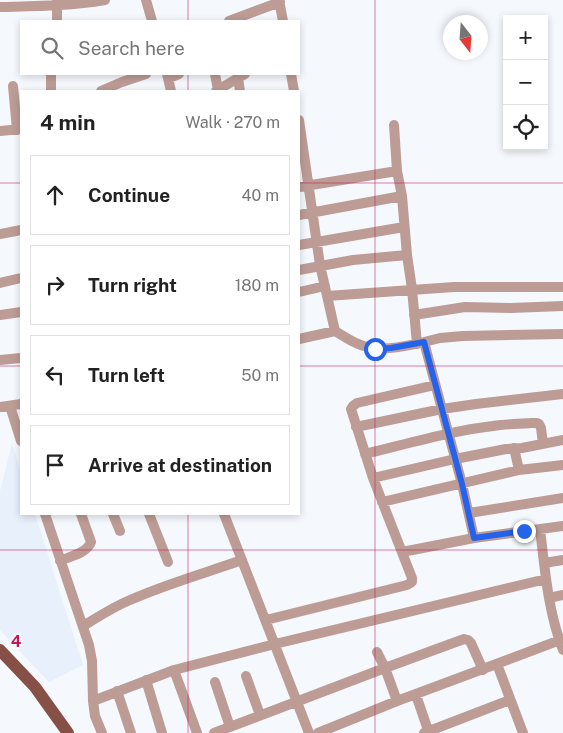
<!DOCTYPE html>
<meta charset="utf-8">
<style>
:root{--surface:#fff;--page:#f2f2f2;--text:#222;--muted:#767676;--line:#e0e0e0}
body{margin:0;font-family:"Public Sans",sans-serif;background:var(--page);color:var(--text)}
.controls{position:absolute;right:15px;top:15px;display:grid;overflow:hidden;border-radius:0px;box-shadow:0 2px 8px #0003}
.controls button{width:45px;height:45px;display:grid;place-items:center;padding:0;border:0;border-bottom:1px solid var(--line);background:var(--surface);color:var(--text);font:25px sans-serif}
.compass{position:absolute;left:443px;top:15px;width:45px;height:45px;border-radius:50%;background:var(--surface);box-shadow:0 2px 8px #0003;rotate:163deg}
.stop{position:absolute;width:15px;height:15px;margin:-11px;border:4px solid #2563eb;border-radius:50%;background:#fff}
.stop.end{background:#2563eb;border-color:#fff;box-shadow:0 1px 5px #0008}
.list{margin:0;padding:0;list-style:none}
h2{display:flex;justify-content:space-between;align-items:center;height:65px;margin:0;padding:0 20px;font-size:21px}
h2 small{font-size:16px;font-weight:400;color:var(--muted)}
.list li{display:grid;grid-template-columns:32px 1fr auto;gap:15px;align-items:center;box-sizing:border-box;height:80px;margin:0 10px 10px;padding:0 10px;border:1px solid var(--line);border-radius:0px}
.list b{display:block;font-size:19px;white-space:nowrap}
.list em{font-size:16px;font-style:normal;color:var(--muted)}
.icon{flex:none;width:28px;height:28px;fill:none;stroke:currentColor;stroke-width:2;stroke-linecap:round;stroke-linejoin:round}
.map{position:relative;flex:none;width:563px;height:733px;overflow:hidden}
.search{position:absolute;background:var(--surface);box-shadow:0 2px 8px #0003;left:20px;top:20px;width:280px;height:55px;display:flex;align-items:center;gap:12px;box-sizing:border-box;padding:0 18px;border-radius:0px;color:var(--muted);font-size:19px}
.panel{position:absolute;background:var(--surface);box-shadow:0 2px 8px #0003;left:20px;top:90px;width:280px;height:425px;border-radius:0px}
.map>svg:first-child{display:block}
.built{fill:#e8f0fc}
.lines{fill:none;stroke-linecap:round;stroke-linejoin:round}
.minor{stroke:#bd9c96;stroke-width:10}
.major{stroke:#875046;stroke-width:12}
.route{stroke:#2563eb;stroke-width:6}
.grid{fill:none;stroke:#c2185b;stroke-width:1;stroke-opacity:0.55}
.grid-label{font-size:16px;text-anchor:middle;font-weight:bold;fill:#c2185b;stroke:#f5f9fe;stroke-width:4;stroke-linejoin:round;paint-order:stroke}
</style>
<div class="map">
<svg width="563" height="733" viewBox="0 0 563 733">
<rect width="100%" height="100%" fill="#f5f9fe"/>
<path class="built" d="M12,443l9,29v42h14l48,151 -34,17 -49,-52v-139z"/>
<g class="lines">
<path class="minor" d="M146,0l6,21
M279,0l4,21
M0,7c36,-1 69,-1 105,-7
M57,21v-21
M229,21l51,-19
M167,74l4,17
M215,74l3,16
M291,74l3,17
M169,78l10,-4
M238,78l2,13
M13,86l4,44
M51,91v-17
M101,91l21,-9 24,-8
M216,91l29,-17
M299,120l21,145 15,66 -36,8
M394,125l3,46 5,25 5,59 5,34 5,55
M0,131l21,-2
M299,187l98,-16
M299,215l103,-19
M0,234l21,-4
M299,245l105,-18
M299,270l54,-10 54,-5
M0,283l21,-5
M299,292l26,-6
M327,296l127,-9h109
M0,315l21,-3
M414,315l51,-8 46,1 52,-2
M335,331c7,4 14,9 21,12 20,10 47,4 68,-1l38,142 12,54
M424,342l16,-4 23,-2 100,-2
M0,360l21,-2
M10,406l11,35
M0,407l21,-3
M356,427l86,-18 34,-5 87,-10
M514,448l5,22
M365,454c42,-10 85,-23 128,-28 13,-2 26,-2 38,-3h6l2,1 2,4 2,16
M373,478l82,-19 51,-10 16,-1 41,-8
M382,502l137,-32 44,-5
M469,513l94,-15
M45,514l44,131 3,16 1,40 2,15 7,17
M113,514l7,17
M149,514l19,48
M224,514l85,219
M540,529c5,41 8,83 23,121
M402,552l72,-14 89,-12
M60,561c11,-5 27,-8 31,-19l-10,-28
M544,563l19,-3
M549,598l14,-3
M266,620l141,-35 5,-3v-4l-39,-100 -22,-69 2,-3 4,-3 78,-18
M83,626c15,-9 30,-19 47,-26 36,-16 75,-27 112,-40
M377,652l8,16 12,33
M497,664l26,69
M174,670l23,63
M246,676l14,39
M146,680l16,53
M215,682l15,45
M117,691l14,42
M416,695l13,38
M93,701l81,-31 101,-26 271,-65
M214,733l171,-65 79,-29 4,1 3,3 12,27
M318,733l79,-32 166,-62
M424,733l86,-33"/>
<path class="major" d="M0,650l35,37 33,46"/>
</g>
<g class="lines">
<path class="route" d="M375,349l16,-1 33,-6 38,142 12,54 50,-7"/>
</g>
<path class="grid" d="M188,0v21M375,0v733M188,74v17M0,183h21M299,183h264M0,366h21M299,366h264M188,514v219M0,550h563"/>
<g class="grid-label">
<text x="16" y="647">4</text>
</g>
</svg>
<div class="controls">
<button>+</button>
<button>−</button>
<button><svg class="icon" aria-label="locate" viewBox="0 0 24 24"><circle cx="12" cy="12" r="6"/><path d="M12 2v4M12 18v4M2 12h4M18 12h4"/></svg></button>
</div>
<svg class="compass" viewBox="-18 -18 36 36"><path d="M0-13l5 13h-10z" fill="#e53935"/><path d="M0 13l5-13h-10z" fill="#767676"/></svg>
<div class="stop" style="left:375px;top:349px"></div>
<div class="stop end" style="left:524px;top:531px"></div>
<div class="search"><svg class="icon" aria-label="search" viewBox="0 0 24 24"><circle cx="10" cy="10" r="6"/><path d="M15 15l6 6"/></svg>Search here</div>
<section class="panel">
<h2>4 min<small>Walk · 270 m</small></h2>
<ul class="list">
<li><svg class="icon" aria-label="ahead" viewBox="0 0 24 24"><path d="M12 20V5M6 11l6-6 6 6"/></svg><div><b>Continue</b></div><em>40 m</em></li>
<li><svg class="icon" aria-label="right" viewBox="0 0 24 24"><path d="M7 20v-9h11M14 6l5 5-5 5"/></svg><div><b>Turn right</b></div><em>180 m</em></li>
<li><svg class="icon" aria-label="left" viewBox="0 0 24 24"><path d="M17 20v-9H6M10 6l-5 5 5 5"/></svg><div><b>Turn left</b></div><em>50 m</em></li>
<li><svg class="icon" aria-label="arrive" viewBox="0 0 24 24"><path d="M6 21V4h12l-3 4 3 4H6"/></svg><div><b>Arrive at destination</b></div></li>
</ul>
</section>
</div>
